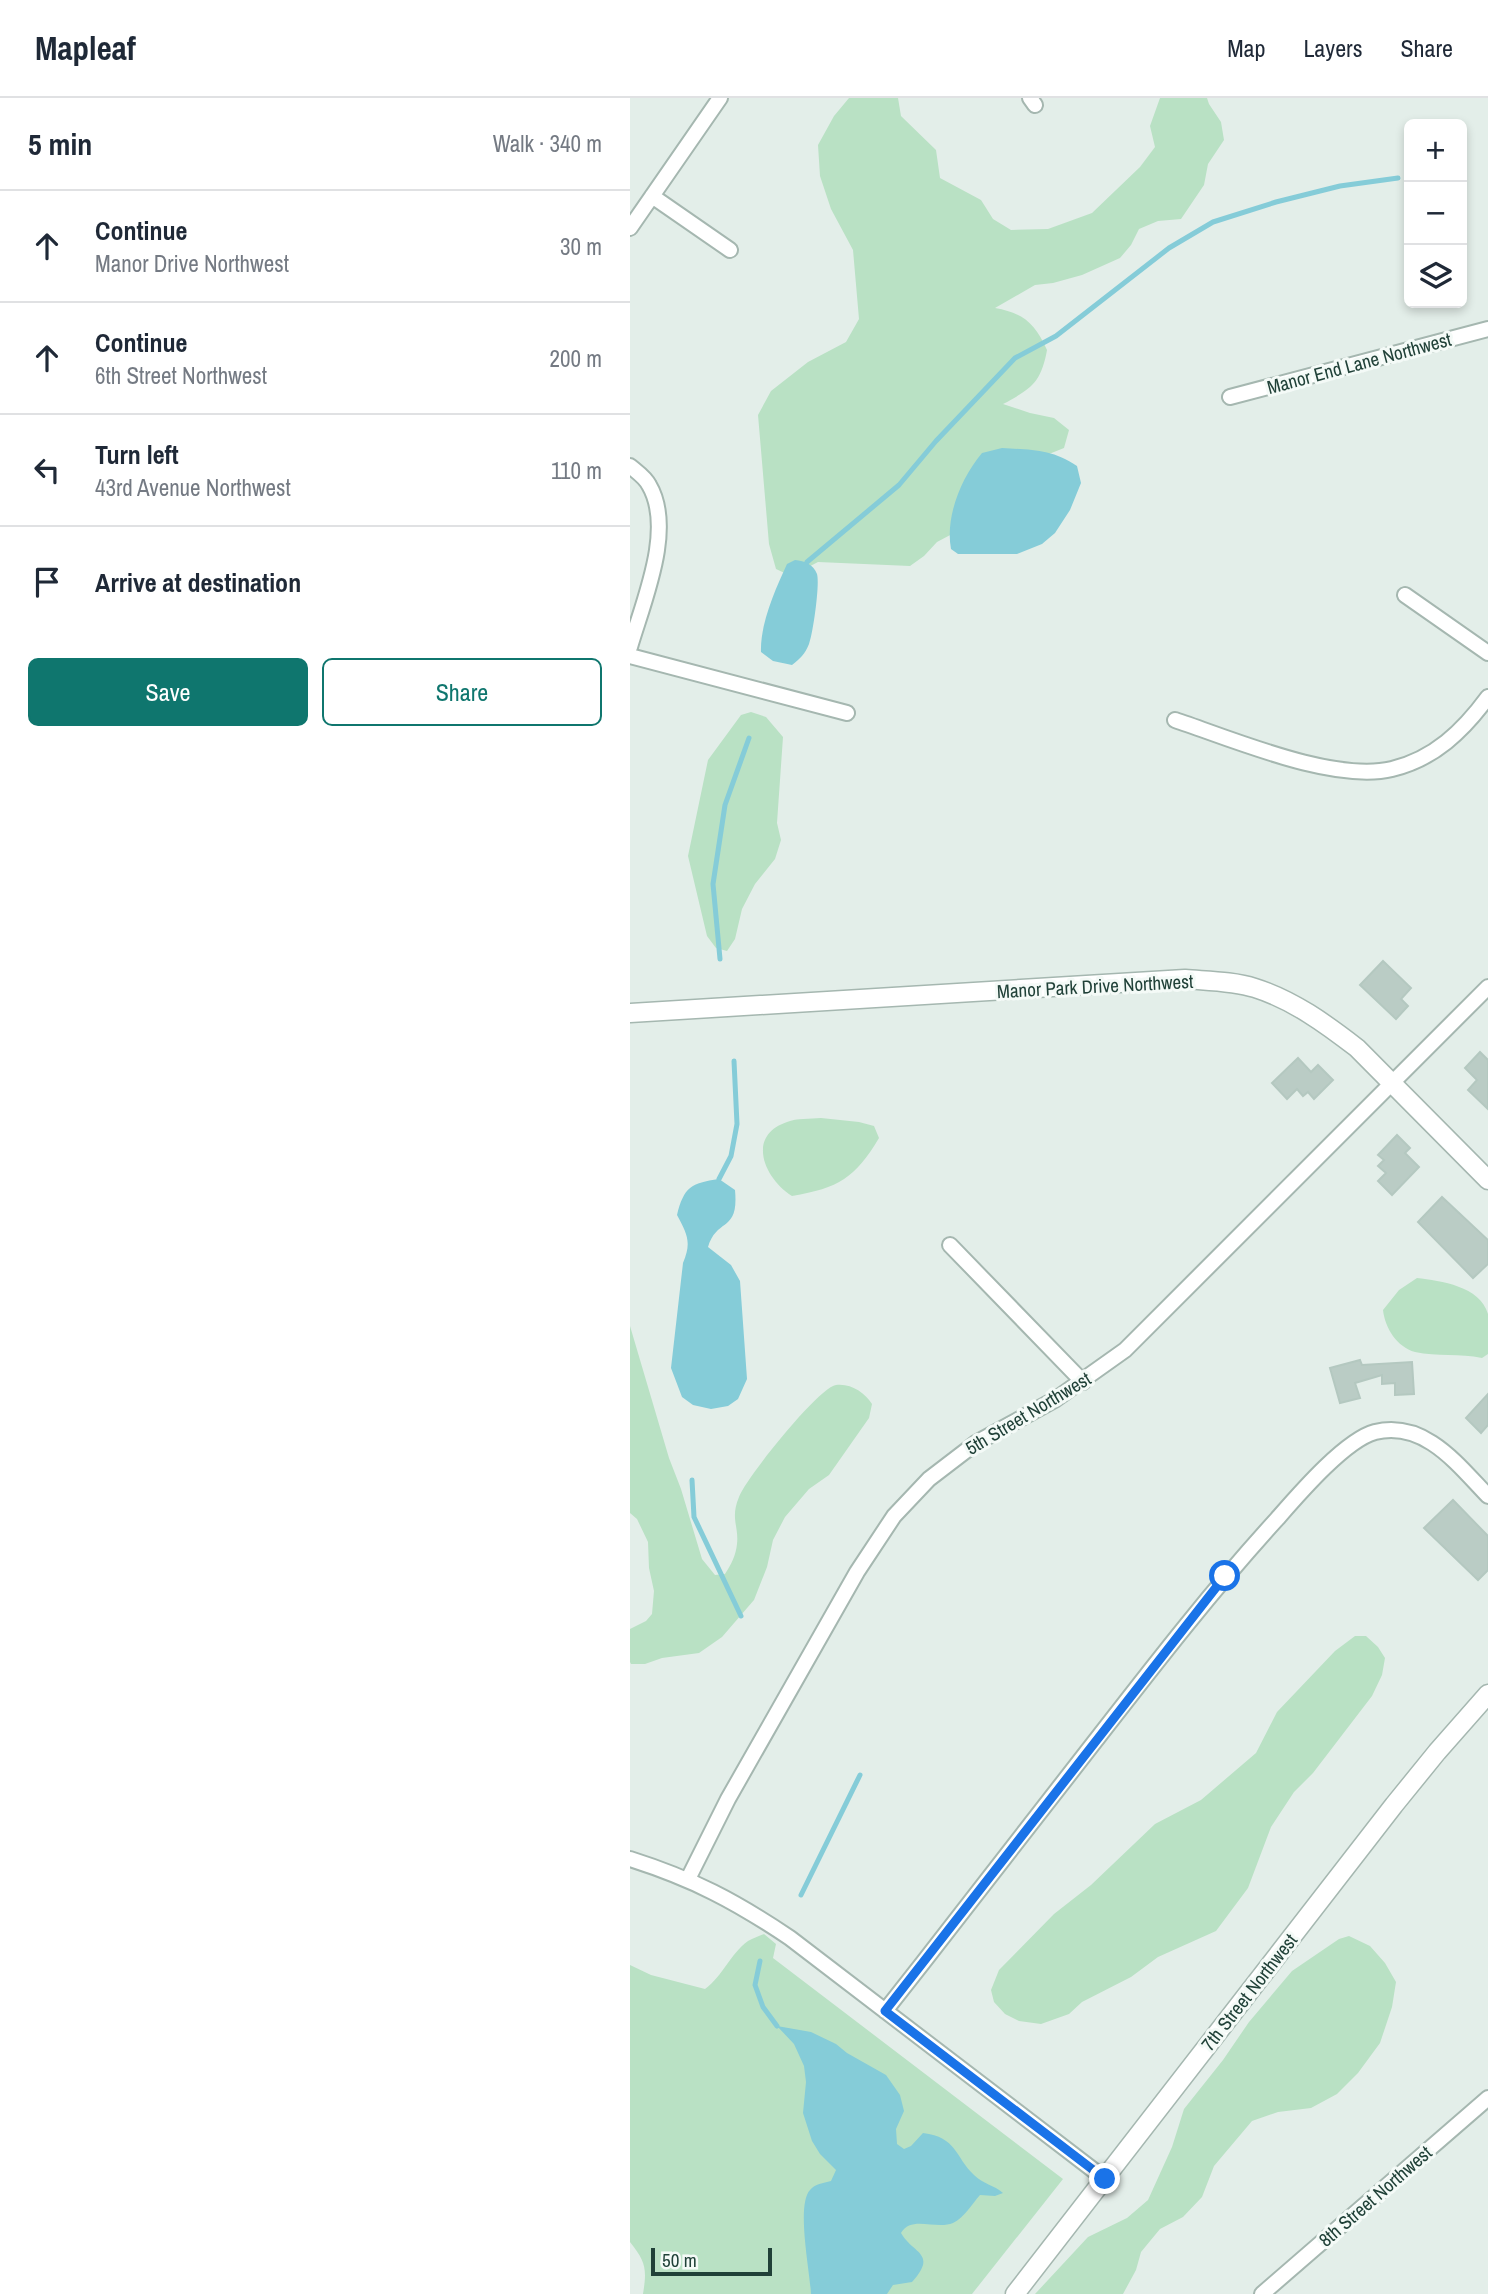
<!DOCTYPE html>
<meta charset="utf-8">
<style>
:root{--surface:#fff;--page:#f2f2f3;--text:#1f2937;--muted:#747a83;--line:#e0e1e3;--accent:#0f766e}
body{margin:0;font-family:"Archivo Narrow",sans-serif;background:var(--page);color:var(--text)}
.controls{position:absolute;right:21px;top:21px;display:grid;overflow:hidden;border-radius:10px;box-shadow:0 4px 10px #0003}
.controls button{width:63px;height:63px;display:grid;place-items:center;padding:0;border:0;border-bottom:2px solid var(--line);background:var(--surface);color:var(--text);font:35px sans-serif}
.scale{position:absolute;left:21px;bottom:18px;width:121px;box-sizing:border-box;padding-left:7px;border:4px solid #204138;border-top:0;font-size:19px;line-height:24px;white-space:nowrap;color:#204138;-webkit-text-stroke:5px #f4faf7;paint-order:stroke}
.stop{position:absolute;width:21px;height:21px;margin:-16px;border:5px solid #1a73e8;border-radius:50%;background:#fff}
.stop.end{background:#1a73e8;border-color:#fff;box-shadow:0 2px 7px #0008}
.list{margin:0;padding:0;list-style:none}
h2{display:flex;justify-content:space-between;align-items:center;height:91px;margin:0;padding:0 28px;font-size:30px}
h2 small{font-size:23px;font-weight:400;color:var(--muted)}
.list li{display:grid;grid-template-columns:46px 1fr auto;gap:21px;align-items:center;box-sizing:border-box;height:112px;padding:0 28px;border-top:2px solid var(--line)}
.list b{display:block;font-size:26px;white-space:nowrap}
.list p{margin:0;font-size:23px;white-space:nowrap;color:var(--muted)}
.list em{font-size:23px;font-style:normal;color:var(--muted)}
.actions{display:flex;gap:14px;padding:21px 28px}
.actions a{flex:1;padding:16px 0;border:2px solid var(--accent);border-radius:10px;text-align:center;font-size:24px;color:var(--accent)}
.actions .main{background:var(--accent);color:#fff}
.icon{flex:none;width:38px;height:38px;fill:none;stroke:currentColor;stroke-width:2;stroke-linecap:round;stroke-linejoin:round}
.map{position:relative;flex:none;width:858px;height:2196px;overflow:hidden}
header{display:flex;align-items:center;gap:42px;box-sizing:border-box;height:98px;padding:0 35px;background:var(--surface);border-bottom:2px solid var(--line)}
header strong{font-size:33px}
nav{display:flex;gap:38px;margin-inline-start:auto;font-size:24px}
main{display:flex}
aside{flex:1;background:var(--surface)}
.map>svg:first-child{display:block}
.green{fill:#b9e1c4}
.water{fill:#85ccd8}
.lines{fill:none;stroke-linecap:round;stroke-linejoin:round}
.stream{stroke:#85ccd8;stroke-width:5}
.building{fill:#baccc5;stroke:#b4c8c0;stroke-width:2}
.minor-casing{stroke:#a5b7b0;stroke-width:18}
.tertiary-casing{stroke:#a5b7b0;stroke-width:21}
.minor{stroke:#fff;stroke-width:14}
.tertiary{stroke:#fff;stroke-width:18}
.route{stroke:#1a73e8;stroke-width:9}
.labels{text-anchor:middle;dominant-baseline:central;stroke-width:6;stroke-linejoin:round;paint-order:stroke}
.street-label{font-size:19px;fill:#204138;stroke:#f4faf7}
</style>
<header>
<strong>Mapleaf</strong>
<nav><a>Map</a><a>Layers</a><a>Share</a></nav>
</header>
<main>
<aside>
<h2>5 min<small>Walk · 340 m</small></h2>
<ul class="list">
<li><svg class="icon" aria-label="ahead" viewBox="0 0 24 24"><path d="M12 20V5M6 11l6-6 6 6"/></svg><div><b>Continue</b><p>Manor Drive Northwest</p></div><em>30 m</em></li>
<li><svg class="icon" aria-label="ahead" viewBox="0 0 24 24"><path d="M12 20V5M6 11l6-6 6 6"/></svg><div><b>Continue</b><p>6th Street Northwest</p></div><em>200 m</em></li>
<li><svg class="icon" aria-label="left" viewBox="0 0 24 24"><path d="M17 20v-9H6M10 6l-5 5 5 5"/></svg><div><b>Turn left</b><p>43rd Avenue Northwest</p></div><em>110 m</em></li>
<li><svg class="icon" aria-label="arrive" viewBox="0 0 24 24"><path d="M6 21V4h12l-3 4 3 4H6"/></svg><div><b>Arrive at destination</b></div></li>
</ul>
<div class="actions"><a class="main">Save</a><a>Share</a></div>
</aside>
<div class="map">
<svg width="858" height="2196" viewBox="0 0 858 2196">
<rect width="100%" height="100%" fill="#e3eee9"/>
<path class="green" d="M219,0h49l3,18 35,34 4,28 41,22 12,19 18,11 37,-1 44,-16 48,-46 15,-20 -5,-21 10,-28h47l2,6 12,18 3,18 -16,24 -4,21 -23,34 -23,2 -19,8 -8,16 -11,13 -38,17 -29,8 -18,2 -40,23c28,5 40,15 52,42 -6,33 -16,39 -44,54l27,9 24,5 15,12 -5,18 -20,8 -90,77 -17,9 -13,14 -14,10 -92,-4 -27,14 -15,-7 -7,-25 -11,-129 13,-24 37,-29 38,-20 13,-23 -6,-69 -22,-41 -11,-33 -2,-31 16,-29z
M121,614l15,5 17,20 -6,86 4,17 -6,19 -20,25 -13,25 -7,30 -8,12 -11,-3 -9,-12 -19,-80 20,-96 33,-45z
M191,1020l38,4 15,4 5,12c-24,40 -40,50 -87,58 -28,-18 -46,-60 -5,-74 10,-4 23,-3 34,-4z
M787,1180c24,3 63,8 71,36 0,11 0,28 0,40l-6,4c-22,-5 -45,-1 -67,-6 -18,-5 -30,-24 -32,-42l16,-20z
M0,1228l39,132 12,31 21,70 13,16 10,-1c6,-9 11,-19 12,-30 2,-18 -7,-26 2,-47 7,-19 80,-110 97,-112 15,-2 29,8 36,19l-3,14 -40,57 -20,14 -24,28 -12,23 -6,27 -13,33 -32,37 -23,16 -37,5 -17,6h-14l-1,-2v-33l16,-8 6,-7 2,-23 -5,-23 -1,-26 -11,-23 -7,-6z
M725,1538h11l12,11 7,11 -3,17 -10,21 -59,77 -19,19 -23,35 -23,61 -32,43 -58,26 -27,20 -49,25 -13,12 -28,10 -22,-3 -14,-7 -11,-12 -3,-12 8,-20 55,-56 37,-29 64,-61 46,-24 55,-47 21,-41 58,-61z
M134,1836l12,10 -3,14 290,221 -91,115h-329c4,-25 3,-32 -13,-52v-277l21,10 54,14c18,-13 25,-35 43,-48 5,-3 11,-5 16,-7z
M719,1838l21,10 15,17 11,19 -4,25 -12,36 -22,30 -21,21 -26,14 -33,4 -26,9 -38,45 -12,31 -19,20 -23,12 -19,23 -5,18 -13,24h-88l53,-57 39,-19 21,-18 24,-53 12,-38 39,-49 26,-38 43,-51 47,-32z"/>
<path class="water" d="M372,350c29,2 50,1 75,18l4,17 -11,27 -15,23 -13,11 -25,10h-59l-7,-5c-6,-32 10,-71 31,-96z
M165,462c10,1 18,4 22,14 3,10 -4,60 -8,70 -4,10 -9,15 -17,21l-19,-4 -12,-9c-1,-28 14,-62 26,-88z
M89,1081l16,11c4,43 -18,27 -27,57l23,18 9,16 7,98 -9,20 -10,7 -17,3 -18,-4 -11,-8 -11,-29 12,-105c9,-21 4,-29 -6,-48 7,-28 14,-32 42,-36z
M147,1928l34,6 25,12 11,9 39,22 14,20 4,16 -8,18 1,15 7,5 7,-3 12,-13c34,4 32,24 51,42 9,9 20,10 29,18l-8,3 -15,-1c-8,9 -16,23 -27,28 -17,7 -42,-8 -52,10 12,21 37,20 11,49l-19,3 -6,9h-76c-1,-23 -15,-89 -1,-104 5,-6 13,-7 21,-9l5,-11 -16,-16 -8,-13 -9,-28 3,-31 -2,-16 -10,-22z"/>
<g class="lines">
<path class="stream" d="M177,464l92,-77 37,-44 79,-83 41,-22 113,-88 44,-26 63,-20 64,-16 58,-8
M90,861l-7,-75 12,-79 24,-67
M89,1081l12,-23 6,-32 -3,-63
M62,1382l2,37 47,99
M171,1797l59,-120
M130,1863l-5,24 8,22 14,19"/>
</g>
<path class="building" d="M753,863l28,27 -10,11 7,7 -12,13 -36,-34z
M850,954l8,8v49l-20,-19 9,-10 -12,-12z
M668,960l13,14 7,-7 15,15 -19,19 -6,-7 -5,4 -6,-7 -10,10 -15,-16z
M767,1037l13,13 -5,5 14,14 -27,28 -14,-14 8,-8 -8,-7 6,-6 -6,-5z
M812,1099l46,43v24l-15,14 -55,-56z
M730,1262l2,5 50,-3 2,32 -19,1v-12l-13,1v-9l-27,8 5,15 -20,5 -10,-35z
M858,1296v31l-7,8 -15,-15z
M823,1402l35,36v34l-10,10 -54,-52z"/>
<g class="lines">
<g class="minor-casing">
<path id="minor" d="M400,0l5,7
M22,98l78,54
M0,130l90,-130
M600,299l258,-68
M0,368c7,6 15,11 19,19 26,44 -6,117 -19,162
M775,497l83,58
M0,558l217,57
M545,622c57,19 159,63 217,49 42,-10 71,-38 96,-72
M320,1147l133,137
M0,1761c63,20 105,42 160,79l315,241
M58,1781l40,-80 129,-227 37,-56 35,-37 47,-36 80,-44 69,-49 363,-363
M255,1913c71,-90 141,-181 211,-271 59,-76 117,-151 181,-221 21,-24 68,-79 98,-87 50,-12 83,33 113,64
M632,2196l226,-196"/>
</g>
<g class="tertiary-casing">
<path id="tertiary" d="M0,915l555,-34c23,2 48,2 70,9 38,12 71,36 102,60l131,132
M385,2196l379,-489 43,-53 51,-58"/>
</g>
<use href="#minor" class="minor"/>
<use href="#tertiary" class="tertiary"/>
</g>
<g class="lines">
<path class="route" d="M475,2081l-220,-168 340,-435"/>
</g>
<g class="labels">
<g class="street-label">
<text transform="translate(729 265) rotate(-15)">Manor End Lane Northwest</text>
<text transform="translate(465 888) rotate(-3)">Manor Park Drive Northwest</text>
<text transform="translate(398 1315) rotate(-31)">5th Street Northwest</text>
<text transform="translate(619 1894) rotate(-52)">7th Street Northwest</text>
<text transform="translate(745 2098) rotate(-41)">8th Street Northwest</text>
</g>
</g>
</svg>
<div class="controls">
<button>+</button>
<button>−</button>
<button><svg class="icon" aria-label="layers" viewBox="0 0 24 24"><path d="M12 4l9 5-9 5-9-5zM3 14l9 5 9-5"/></svg></button>
</div>
<div class="scale">50 m</div>
<div class="stop" style="left:595px;top:1478px"></div>
<div class="stop end" style="left:475px;top:2081px"></div>
</div>
</main>
